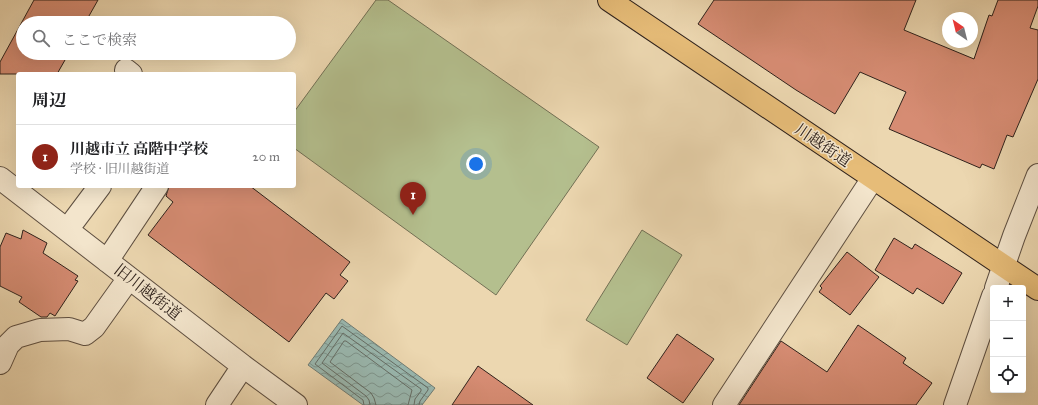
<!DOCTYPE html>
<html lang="ja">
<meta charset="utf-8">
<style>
:root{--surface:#fff;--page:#f6f6f6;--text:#202124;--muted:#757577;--line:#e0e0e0;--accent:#8f2418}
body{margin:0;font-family:"IM FELL Great Primer","Noto Serif JP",serif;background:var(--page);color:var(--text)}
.controls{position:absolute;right:12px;bottom:12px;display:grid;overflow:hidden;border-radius:4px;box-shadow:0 4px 16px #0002}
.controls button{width:36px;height:36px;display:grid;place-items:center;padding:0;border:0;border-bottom:1px solid var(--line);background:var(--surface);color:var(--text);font:20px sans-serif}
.compass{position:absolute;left:942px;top:12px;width:36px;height:36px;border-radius:50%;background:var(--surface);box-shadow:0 4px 16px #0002;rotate:325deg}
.you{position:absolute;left:476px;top:164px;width:14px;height:14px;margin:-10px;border:3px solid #fff;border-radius:50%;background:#1a73e8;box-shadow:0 0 0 6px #1a73e833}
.badge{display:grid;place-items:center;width:26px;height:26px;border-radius:50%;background:var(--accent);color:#fff;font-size:13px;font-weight:700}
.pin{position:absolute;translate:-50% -33px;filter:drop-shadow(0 1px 2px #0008)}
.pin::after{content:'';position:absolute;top:21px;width:14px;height:12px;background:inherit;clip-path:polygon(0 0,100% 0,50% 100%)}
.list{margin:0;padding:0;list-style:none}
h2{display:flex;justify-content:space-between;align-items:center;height:52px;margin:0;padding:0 16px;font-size:17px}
h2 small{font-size:13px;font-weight:400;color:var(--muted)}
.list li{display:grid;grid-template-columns:26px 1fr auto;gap:12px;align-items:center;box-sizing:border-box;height:64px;padding:0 16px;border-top:1px solid var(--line)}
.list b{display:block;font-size:15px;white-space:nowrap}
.list p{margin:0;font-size:13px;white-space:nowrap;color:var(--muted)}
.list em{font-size:13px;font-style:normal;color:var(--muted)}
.icon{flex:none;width:22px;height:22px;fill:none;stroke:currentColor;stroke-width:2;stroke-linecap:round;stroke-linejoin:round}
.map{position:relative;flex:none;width:1038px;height:405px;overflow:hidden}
.search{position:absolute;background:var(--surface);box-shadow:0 4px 16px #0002;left:16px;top:16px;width:280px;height:44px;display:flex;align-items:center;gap:10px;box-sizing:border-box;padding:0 14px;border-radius:22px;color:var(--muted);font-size:15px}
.panel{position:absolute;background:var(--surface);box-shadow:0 4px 16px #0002;left:16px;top:72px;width:280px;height:116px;border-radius:4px}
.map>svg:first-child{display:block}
.green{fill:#b4bf8e;stroke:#727055}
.water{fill:url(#water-waves);stroke:#6f7c75}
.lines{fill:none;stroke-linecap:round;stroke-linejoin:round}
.shore{stroke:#646d66;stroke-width:1}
.building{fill:#d68c73;stroke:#2f221c}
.minor-casing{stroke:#5e4f41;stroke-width:24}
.highway-casing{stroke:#2f221c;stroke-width:24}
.minor{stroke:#f3e5cc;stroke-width:22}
.highway{stroke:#e6bc78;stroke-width:22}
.labels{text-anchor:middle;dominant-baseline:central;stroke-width:3;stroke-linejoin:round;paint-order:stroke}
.street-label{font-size:16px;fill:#2f221c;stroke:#f3e5cc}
</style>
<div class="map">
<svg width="1038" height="405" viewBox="0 0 1038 405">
<defs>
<pattern id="water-waves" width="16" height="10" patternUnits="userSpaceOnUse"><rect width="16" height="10" fill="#99b8b0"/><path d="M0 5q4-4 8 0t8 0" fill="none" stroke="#7d958e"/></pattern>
</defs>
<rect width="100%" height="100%" fill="#ecd7b0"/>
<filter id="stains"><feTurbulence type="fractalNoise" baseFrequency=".005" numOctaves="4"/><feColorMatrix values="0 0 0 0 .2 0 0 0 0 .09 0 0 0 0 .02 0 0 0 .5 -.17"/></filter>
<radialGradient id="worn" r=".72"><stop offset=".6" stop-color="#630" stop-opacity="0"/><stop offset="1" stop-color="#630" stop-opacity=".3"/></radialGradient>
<path class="green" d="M376,0h12l211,147 -103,148 -202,-147v-36z
M642,230l40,25 -55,90 -41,-25z"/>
<path class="water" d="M342,319l93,69 -13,17h-59l-55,-40z"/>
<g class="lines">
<path class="shore" d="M364,405l-1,-5 -48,-36 27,-38 86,62v2l-8,11 -1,4
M370,405l-1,-5 -3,-4 -44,-33 21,-30 78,56v2l-6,8 -1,6
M376,405l-2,-7 -3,-5 -41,-31 14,-21h2l66,49 -4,15"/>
</g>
<path class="building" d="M34,0h64l-13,23h-62v30h46l-12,21h-57v-12z
M714,0h202l-12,30 70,29 15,-44 3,1 6,-16h40v6l-8,22 8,2v49l-25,58 -6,-2 -13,34 -12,-5 -2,4 -91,-39 17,-37 -46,-20 -25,42 -39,-24 -98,-66z
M169,186h81l100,76 -10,13 8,6 -14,18 -8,-6 -37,49 -141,-107 25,-33 -7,-6z
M23,230l24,13 -4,10 35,23 -3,4 3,1 -23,35 -5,-3 -3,4h-6l-22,-15 3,-5 -22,-11v-39l6,-14 15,6z
M894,238l18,11 3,-5 47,29 -19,31 -26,-16 -4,6 -38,-24z
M847,252l32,25 -29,38 -31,-23 3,-4 -2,-2z
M858,325l48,33 -3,5 29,20 -16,22h-177l42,-64 46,31z
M677,334l37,25 -31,44 -36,-25z
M478,366l55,39h-81z"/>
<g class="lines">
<g class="minor-casing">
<path id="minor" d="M126,70l5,4
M0,178l243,188 53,39
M67,230l33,-44
M107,261l50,-75
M996,288l18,-52 24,-61
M0,363l8,-18 8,-8 24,-7 29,-1 16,5 9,-7 35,-49
M217,405l26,-39
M724,405l149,-227
M955,405l38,-109"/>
</g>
<g class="highway-casing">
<path id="highway" d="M609,0l429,289"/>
</g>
<use href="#minor" class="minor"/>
<use href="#highway" class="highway"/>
</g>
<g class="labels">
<g class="street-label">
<text transform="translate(823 145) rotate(34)">川越街道</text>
<text transform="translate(148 292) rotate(38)">旧川越街道</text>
</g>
</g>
<rect width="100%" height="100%" filter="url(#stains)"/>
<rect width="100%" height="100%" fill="url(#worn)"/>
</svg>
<div class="controls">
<button>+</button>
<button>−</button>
<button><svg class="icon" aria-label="locate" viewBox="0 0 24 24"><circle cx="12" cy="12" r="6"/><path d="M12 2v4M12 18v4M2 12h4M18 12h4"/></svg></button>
</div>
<svg class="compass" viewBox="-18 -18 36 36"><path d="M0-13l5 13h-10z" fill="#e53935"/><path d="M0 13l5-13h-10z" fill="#757577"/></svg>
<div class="you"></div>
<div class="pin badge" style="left:413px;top:215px">1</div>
<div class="search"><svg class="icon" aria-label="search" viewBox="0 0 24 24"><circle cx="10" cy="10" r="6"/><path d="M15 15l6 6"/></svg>ここで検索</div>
<section class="panel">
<h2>周辺<small></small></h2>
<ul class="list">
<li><span class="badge">1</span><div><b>川越市立 高階中学校</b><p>学校 · 旧川越街道</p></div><em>20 m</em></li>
</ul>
</section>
</div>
